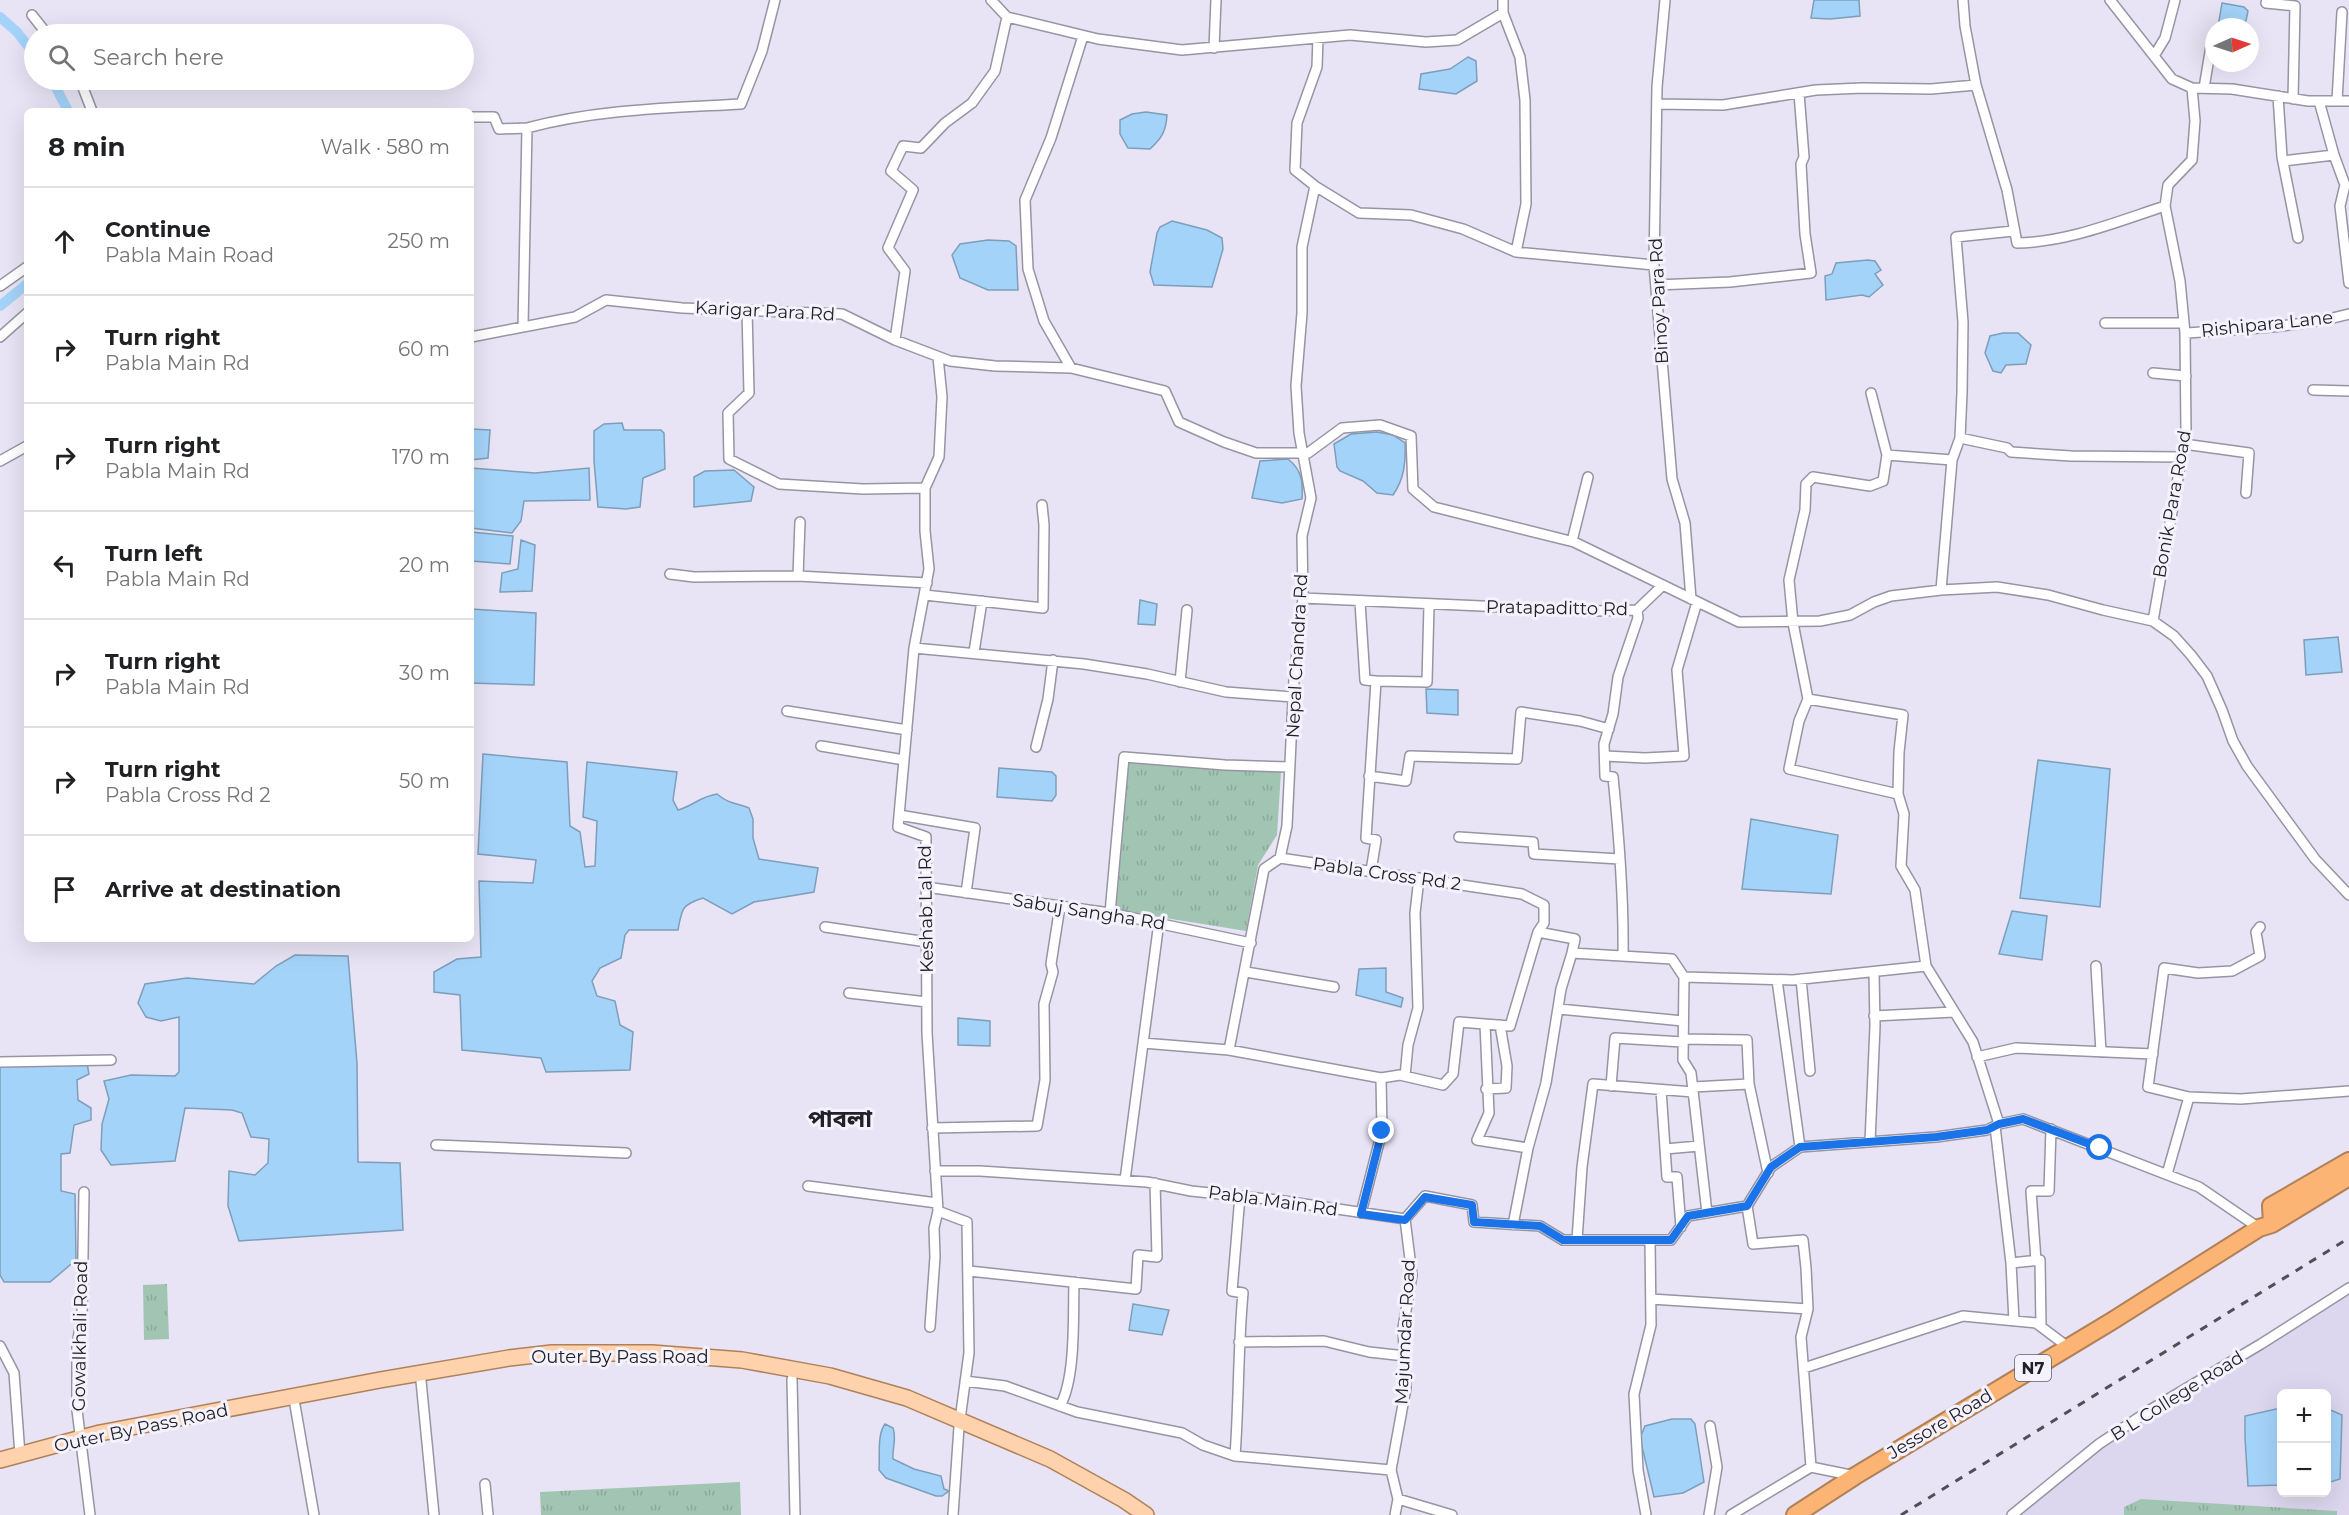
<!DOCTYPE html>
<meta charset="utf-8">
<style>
:root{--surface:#fff;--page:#f6f6f6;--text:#202124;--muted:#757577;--line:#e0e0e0}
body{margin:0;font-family:Montserrat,"Noto Sans Bengali",sans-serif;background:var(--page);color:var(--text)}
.controls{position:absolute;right:18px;bottom:18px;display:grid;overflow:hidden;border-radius:9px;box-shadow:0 6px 24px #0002}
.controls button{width:54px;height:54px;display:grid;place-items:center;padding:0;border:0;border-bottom:2px solid var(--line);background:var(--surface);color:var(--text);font:30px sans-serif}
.compass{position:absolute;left:2205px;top:18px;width:54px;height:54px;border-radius:50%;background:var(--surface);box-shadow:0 6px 24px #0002;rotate:87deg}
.stop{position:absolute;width:18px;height:18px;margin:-14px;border:4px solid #1a73e8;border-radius:50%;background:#fff}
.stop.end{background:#1a73e8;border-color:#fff;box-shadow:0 2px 6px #0008}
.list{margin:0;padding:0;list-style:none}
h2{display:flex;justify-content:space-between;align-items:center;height:78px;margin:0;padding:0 24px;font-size:26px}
h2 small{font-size:20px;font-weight:400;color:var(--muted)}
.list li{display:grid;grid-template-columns:39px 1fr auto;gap:18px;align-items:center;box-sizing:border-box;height:108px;padding:0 24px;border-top:2px solid var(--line)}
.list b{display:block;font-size:22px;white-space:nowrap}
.list p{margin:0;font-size:20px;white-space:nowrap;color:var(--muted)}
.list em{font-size:20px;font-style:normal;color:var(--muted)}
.icon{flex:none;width:33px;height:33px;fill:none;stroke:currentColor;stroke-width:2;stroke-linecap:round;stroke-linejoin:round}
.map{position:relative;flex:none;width:2349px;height:1515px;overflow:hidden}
.search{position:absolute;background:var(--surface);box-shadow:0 6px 24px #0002;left:24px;top:24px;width:450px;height:66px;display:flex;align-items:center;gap:15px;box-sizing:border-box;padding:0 21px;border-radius:33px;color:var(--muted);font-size:22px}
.panel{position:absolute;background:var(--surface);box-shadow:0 6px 24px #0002;left:24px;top:108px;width:450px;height:834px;border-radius:9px}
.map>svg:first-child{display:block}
.built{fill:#dcd7ef;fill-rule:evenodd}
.park{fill:url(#park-tufts)}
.water{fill:#a4d3f9;stroke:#7d9eba;stroke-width:1.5}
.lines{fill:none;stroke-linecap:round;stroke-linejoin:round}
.canal{stroke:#a4d3f9;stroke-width:10}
.street-casing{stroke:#9794a3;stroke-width:12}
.primary-casing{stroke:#b08159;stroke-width:18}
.highway-casing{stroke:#b08159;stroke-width:20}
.street{stroke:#fff;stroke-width:9}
.primary{stroke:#fdd2ac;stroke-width:15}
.highway{stroke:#fcb474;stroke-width:16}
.rail{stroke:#504e57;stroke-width:3;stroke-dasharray:8 8;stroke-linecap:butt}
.route{stroke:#1a73e8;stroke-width:8}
.labels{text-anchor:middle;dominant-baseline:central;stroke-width:6;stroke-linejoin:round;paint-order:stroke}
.shield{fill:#f4f2fd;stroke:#616067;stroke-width:1.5}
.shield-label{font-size:16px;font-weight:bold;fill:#222127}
.street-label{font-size:18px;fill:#222127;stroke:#f4f2fd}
.district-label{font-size:24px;font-weight:bold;fill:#222127;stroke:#f4f2fd}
</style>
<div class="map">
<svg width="2349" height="1515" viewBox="0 0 2349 1515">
<defs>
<pattern id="park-tufts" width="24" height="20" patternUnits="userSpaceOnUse" patternTransform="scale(1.5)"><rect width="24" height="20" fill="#a2c5b3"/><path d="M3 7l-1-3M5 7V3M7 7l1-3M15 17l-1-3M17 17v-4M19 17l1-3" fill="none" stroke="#8ba99a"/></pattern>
</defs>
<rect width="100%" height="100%" fill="#e8e4f5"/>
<path class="built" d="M2349,1288v227h-337l87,-71zM2282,1394h44v98h-44z"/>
<path class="park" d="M1127,761l154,11 -4,63 -19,30 -12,66 -130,-21z
M167,1284l2,55 -25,1 -1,-55z
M740,1482l1,33h-200l-1,-23z
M2141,1499l196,12v4h-213v-8z"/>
<path class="water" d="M1814,0h45l1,16 -30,3 -19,-1z
M2222,3l22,4 4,4 -2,10 -12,6h-16z
M1468,57l8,4 1,20 -21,13 -37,-5 2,-15 29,-5z
M1146,112l21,3c-1,16 -5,23 -17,34l-22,-1 -8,-14v-14l12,-6z
M1172,221l35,9 15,8 1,11 -11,38 -58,-2 -4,-13 7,-39 3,-6z
M988,240l21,1 7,5 2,44h-30l-28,-12 -8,-23 8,-11z
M1868,260l7,1 6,9 -6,4 8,11 -14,12 -7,-2 -36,5 -1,-24 7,-2 4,-11z
M2003,333h15l13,12 -5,19 -20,1 -5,8 -8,-2 -8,-18 5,-17z
M622,423l2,7h37l3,3 1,36 -22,9 -3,29 -14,2 -28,-2 -4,-46v-30l10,-7z
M471,429l19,1 -2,28 -17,2z
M1377,432l16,3 12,8c1,20 -1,36 -12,52l-16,-2 -14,-12 -23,-10 -3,-4 -3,-23 17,-10z
M1288,459c14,11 15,23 14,40l-20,4 -30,-5 8,-37z
M471,468l64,5 54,-5 1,32 -66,1 -3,20 -9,12 -41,-5z
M734,470l20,17 -3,14 -57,6v-30l11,-6z
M471,532l42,4 -3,28 -39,-3z
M521,540l14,5 -3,46 -32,1 2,-19 16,-4z
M1140,600l17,4 -2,21 -17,-1z
M471,609l65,4 -2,72 -63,-2z
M2338,637l4,35 -36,3 -2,-35z
M1426,689l32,1v25l-31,-2z
M483,754l84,8 3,64 10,6 5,35 10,-1 2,-45 -14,-4 4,-55 90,10 -4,28 5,10c17,-5 21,-13 39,-16 12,10 19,9 32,14l4,11v19l6,21 59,9 -4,24 -60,10 -22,12 -29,-16c-22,7 -21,11 -25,32h-49l-4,5 -4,23 -21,10 -8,13 5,15 18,5 5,24 13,7 -3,38 -84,2 -5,-14 -79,-8 -2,-55 -26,-3v-20l23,-13 24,-2 -2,-76 54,2 3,-23 -58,-6z
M2038,760l72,9 -10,138 -80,-9z
M999,768l53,4 4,4v19l-4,6 -55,-4z
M1751,819l87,16 -7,59 -89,-5z
M2012,911l35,5 -5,44 -43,-6z
M295,955l53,1 9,107 1,99 42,1 3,67 -164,11 -11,-35 1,-35 26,4 13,-12 1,-24 -18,-2 -9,-24 -10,-3 -47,-2 -10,53 -64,4 -10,-15 1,-26 7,-25 -5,-18 27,-6 44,1 4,-4v-55l-18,4 -15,-4 -8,-14 7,-19 42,-6 67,6 22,-18z
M1386,968v24l17,6 -2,9 -45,-12 3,-26z
M958,1018l32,3v25l-32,-1z
M87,1063l2,11 -12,6 1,20 13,8v12l-17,5 -4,28 -9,1v37l14,3 1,66 -26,22h-46l-4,-7v-211z
M1133,1304l36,6 -7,25 -33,-5z
M2326,1408l16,7 -2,64 -13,4z
M2276,1409h5v76l-33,1 -3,-48v-22z
M1672,1419h19l4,5 9,58 -21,11 -29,4 -14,-59 5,-12z
M885,1424l8,4c4,11 -1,20 0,31l21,10 27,7 3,13 5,2 -7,5h-6l-50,-18 -7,-8c1,-14 -2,-36 6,-46z"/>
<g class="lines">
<path class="canal" d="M0,17l17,15 17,22
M52,80l16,31
M0,306l27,-22"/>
<g class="street-casing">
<path id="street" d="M991,0l16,17 91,22 84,11 168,-15 76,7 31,-2 46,-27v-13
M1665,0l-8,87 -3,178 18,214 13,44 6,76
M1963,0l2,26 11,59 31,105 10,53c51,-1 99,-21 148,-37
M2110,0l62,79 20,9
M2267,0l-1,3 29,3 -2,93
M1503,13l17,44 5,43 1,104 -10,48
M32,15l15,19
M1318,38l-1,29 -20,56 -2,47 20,16 44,27 52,2 52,14 53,23 138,13
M1214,48l2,-48
M2154,56l11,-18 10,-38
M80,80l12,31
M2204,88l8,-48
M2278,96l4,61 16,81
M2319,101l15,54
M2337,101l5,-89
M1657,104l66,1 93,-15 46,-2 69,1 45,-4
M471,117h23l5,12 28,-1
M2283,161l51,-6 11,30 -5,21 9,77
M1656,285l74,-3 81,-9 -6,-39 -4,-70 3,-7 -5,-64
M0,286l27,-19
M747,310l2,83 -21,20 1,46 50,25 84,5 62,-1
M2105,323h79
M523,326l4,-198c70,-19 143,-20 214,-24l21,-53 13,-51
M2185,333c55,-4 111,-5 164,-19
M0,337l27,-24
M471,337l104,-20 31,-17 76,8 160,6 53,26 55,21 45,5 76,2 94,23 14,31 45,20 32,11h52l34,-25 38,-3 31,11 2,53 21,18 140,35 165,80 81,-1 30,-6 24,-13 17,-6 50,-6 56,-3 51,8 55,15 50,11 21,15 17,19 16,21 15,34 11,31 14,25 68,93 34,36
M895,340l10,-69 -17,-23 25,-58 -22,-19 12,-25 18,2 24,-25 27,-20 23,-32 12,-54
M938,357l4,40 -3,60 -14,31v43l4,38 -15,79 -16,179 28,10 1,196 11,178 29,11 2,131 -10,74 -6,88
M1071,368l-27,-47 -16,-52 -3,-69 26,-62 32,-102
M2153,373l33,3
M2313,390l36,1
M1871,393l16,62 65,5 8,-22 2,-45 1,-71 -7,-85 57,-6
M1960,438l47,10 4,4 60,4 110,1
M2184,444l65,9 -3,40
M1887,455l-4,26 -13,5 -57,-9 -7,7 -1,26 -16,70 4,43 15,76 -9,22 -10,48 109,25 6,20 -3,52 14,24 11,76 47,76 26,82
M0,461l27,-15
M800,522l-2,54 129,7
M1572,541l16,-64
M670,574l24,3 104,-1
M1941,590l11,-130
M925,595l118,13 1,-83 -2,-20
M1303,598l290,13 44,-1 26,-25
M1360,602l5,78 11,1 -10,157 10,2 -5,31
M2153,621l33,-189 -1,-99 -5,-52 -15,-75 3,-21 24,-25 3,-39 -3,-33 40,1 76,12h41
M914,648l170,16 63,10 79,18 67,5
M974,652l8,-51
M1376,681l51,1 2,-77
M1180,682l7,-72
M1808,699l95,16 -4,37 -1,42
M787,711l120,19
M821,746l83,14
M1036,747l12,-48 5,-39
M1605,756l40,2 39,-2 -7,-86 20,-68
M1369,776l37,5 4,-25 107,3 4,-47 59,9 29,8
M899,815l76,13 -9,65
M1459,837l74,5 1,12 86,5
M1280,858l7,-32 7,-147 9,-81 -1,-62 9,-38 -12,-65 -3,-47 6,-73v-66l13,-61
M926,887l184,26 141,30
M1110,913l14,-156 101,8 65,2
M825,927l102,15
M1623,956c1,-60 -4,-120 -10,-179l-8,-1 -1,-32 9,-30 5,-37 20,-59 -1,-8
M2096,966l5,86
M1246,972l88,15
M1684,977l109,3 133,-14
M1684,977l-1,83 8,13 16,140
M1801,979l9,92
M1777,980l23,167
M849,993l78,9
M1559,1009l124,12
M1874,1016l80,-4
M1485,1024l4,89 -12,27 51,8
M1683,1039l64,1 2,44 19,89
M1143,1043l86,7
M1977,1057l39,-9 137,6
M0,1062l111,-2
M1405,1076l3,-31 10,-37 -3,-95 4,-35
M1381,1078l19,-3 43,10 10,-11 6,-52 51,4 28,-94
M1611,1086l4,-48 68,4
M1693,1087l56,-3
M1486,1089l20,-1 1,-22 -7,-41
M1661,1090l6,87h10l4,50
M2189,1097l52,2 108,-8
M1995,1126l16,137 3,58
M932,1128l105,-2 8,-46 -1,-76 9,-32 -2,-8 9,-58
M1870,1142l5,-116 -1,-54
M436,1145l190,8
M1665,1149l34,-3
M935,1171h45l167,11 44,9 86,9 128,19
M2167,1174l22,-77 -41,-10 16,-119 34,5 34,-2 28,-15 -4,-24 4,-5
M1125,1180l34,-258
M808,1186l129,17
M84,1192l-2,123 -5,30v65l13,105
M1747,1206l24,-39 29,-20 136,-10 51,-7 12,-6 24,-5 176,68 60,41
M1747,1206l6,38 50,-4 3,28 2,41 -7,28 10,130
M1361,1213l21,-82 -1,-53 -152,-28 35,-181 16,-11 242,36 22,11v18l-6,9 37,7 -3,14 100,6 12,18
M1405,1219l20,-23 47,9 2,17 66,4 23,14h108l17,-24 59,-10
M1513,1225l15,-77 18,-65 15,-94 11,-36
M1577,1240l5,-73 11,-83 100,8
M2036,1261l-5,-70h18l2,-62
M2011,1263l29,-3 1,66
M969,1271l167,18 2,-34 19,2 -2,-74
M1651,1299l157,10
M930,1327l5,-70 -1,-29 4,-17
M1239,1342l85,-1 45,11 36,4
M0,1346l14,27 6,82
M1804,1368l159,-52 73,7 32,24
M792,1379l3,136
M421,1381l13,134
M965,1381l40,5 72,26 105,21 21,12 32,11 156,14
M295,1405l19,110
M1060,1406c16,-28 13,-90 14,-124
M1235,1456c4,-54 3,-109 8,-163l-11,-2 8,-95
M485,1484l3,31
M1398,1499l54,16
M1395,1515l3,-16 -7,-29 15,-82 -3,-60 9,-53 -7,-56
M1646,1515l-8,-45 -4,-76 17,-69 -1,-85
M1709,1515l8,-48 -7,-41
M1731,1515l80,-48 44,9
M2012,1515l87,-71 51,-34 111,-66 88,-56"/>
</g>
<g class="primary-casing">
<path id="primary" d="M0,1460l100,-27 280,-53 129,-22 43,-5h100l90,7 88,16 77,22 143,61 74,41 22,15"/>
</g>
<g class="highway-casing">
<path id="highway" d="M2272,1224l-1,-18 78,-45
M1795,1515l60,-39 257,-155 147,-93 13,-4 77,-47"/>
</g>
<use href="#street" class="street"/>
<use href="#primary" class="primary"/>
<use href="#highway" class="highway"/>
<path class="rail" d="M1901,1515l448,-277"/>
</g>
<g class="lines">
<path class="route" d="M1382,1131l-21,83 44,6 20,-23 47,8 2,17 66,4 23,14h108l17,-24 59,-10 24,-39 29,-20 136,-10 51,-7 12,-6 24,-5 77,29"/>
</g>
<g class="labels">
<rect class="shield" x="2015" y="1355" width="36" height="26" rx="4.5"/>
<g class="shield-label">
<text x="2033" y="1368">N7</text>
</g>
<g class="street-label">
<text transform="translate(1659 301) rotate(-93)">Binoy Para Rd</text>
<text transform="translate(765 311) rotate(3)">Karigar Para Rd</text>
<text transform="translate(2267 324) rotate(-6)">Rishipara Lane</text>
<text transform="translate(2172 504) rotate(-80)">Bonik Para Road</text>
<text transform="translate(1557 608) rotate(1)">Pratapaditto Rd</text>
<text transform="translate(1297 656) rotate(-87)">Nepal Chandra Rd</text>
<text transform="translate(1387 874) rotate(8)">Pabla Cross Rd 2</text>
<text transform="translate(926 909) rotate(-91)">Keshab Lal Rd</text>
<text transform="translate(1089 912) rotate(9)">Sabuj Sangha Rd</text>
<text transform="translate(1273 1201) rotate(8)">Pabla Main Rd</text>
<text transform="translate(1405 1332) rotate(-87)">Majumdar Road</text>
<text transform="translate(80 1336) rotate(-89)">Gowalkhali Road</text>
<text x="620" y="1357">Outer By Pass Road</text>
<text transform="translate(2177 1396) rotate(-32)">B L College Road</text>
<text transform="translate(1940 1424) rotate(-31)">Jessore Road</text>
<text transform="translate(141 1428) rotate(-12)">Outer By Pass Road</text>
</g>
<g class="district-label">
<text x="840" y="1118">পাবলা</text>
</g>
</g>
</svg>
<div class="controls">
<button>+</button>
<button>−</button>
</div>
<svg class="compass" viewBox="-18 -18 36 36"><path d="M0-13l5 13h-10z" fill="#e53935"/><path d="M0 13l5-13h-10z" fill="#757577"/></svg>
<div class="stop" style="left:2100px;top:1148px"></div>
<div class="stop end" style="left:1382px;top:1131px"></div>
<div class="search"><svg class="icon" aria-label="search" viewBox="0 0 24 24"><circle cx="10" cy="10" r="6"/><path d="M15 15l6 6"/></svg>Search here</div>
<section class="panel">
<h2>8 min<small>Walk · 580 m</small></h2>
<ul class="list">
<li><svg class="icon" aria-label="ahead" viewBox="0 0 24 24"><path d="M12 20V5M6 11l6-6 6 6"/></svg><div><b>Continue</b><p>Pabla Main Road</p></div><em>250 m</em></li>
<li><svg class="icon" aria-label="right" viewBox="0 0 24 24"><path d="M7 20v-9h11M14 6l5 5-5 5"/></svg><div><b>Turn right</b><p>Pabla Main Rd</p></div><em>60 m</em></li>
<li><svg class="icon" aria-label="right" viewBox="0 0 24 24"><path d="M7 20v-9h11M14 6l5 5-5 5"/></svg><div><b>Turn right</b><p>Pabla Main Rd</p></div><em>170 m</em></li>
<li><svg class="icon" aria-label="left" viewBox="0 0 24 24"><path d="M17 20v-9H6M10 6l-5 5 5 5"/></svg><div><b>Turn left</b><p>Pabla Main Rd</p></div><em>20 m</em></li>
<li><svg class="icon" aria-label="right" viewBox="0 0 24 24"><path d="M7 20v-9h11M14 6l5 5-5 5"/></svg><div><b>Turn right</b><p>Pabla Main Rd</p></div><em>30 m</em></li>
<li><svg class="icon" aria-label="right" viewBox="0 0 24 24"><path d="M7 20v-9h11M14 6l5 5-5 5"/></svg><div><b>Turn right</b><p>Pabla Cross Rd 2</p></div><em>50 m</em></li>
<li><svg class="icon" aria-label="arrive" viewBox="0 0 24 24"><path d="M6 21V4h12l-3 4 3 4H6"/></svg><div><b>Arrive at destination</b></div></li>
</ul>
</section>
</div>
